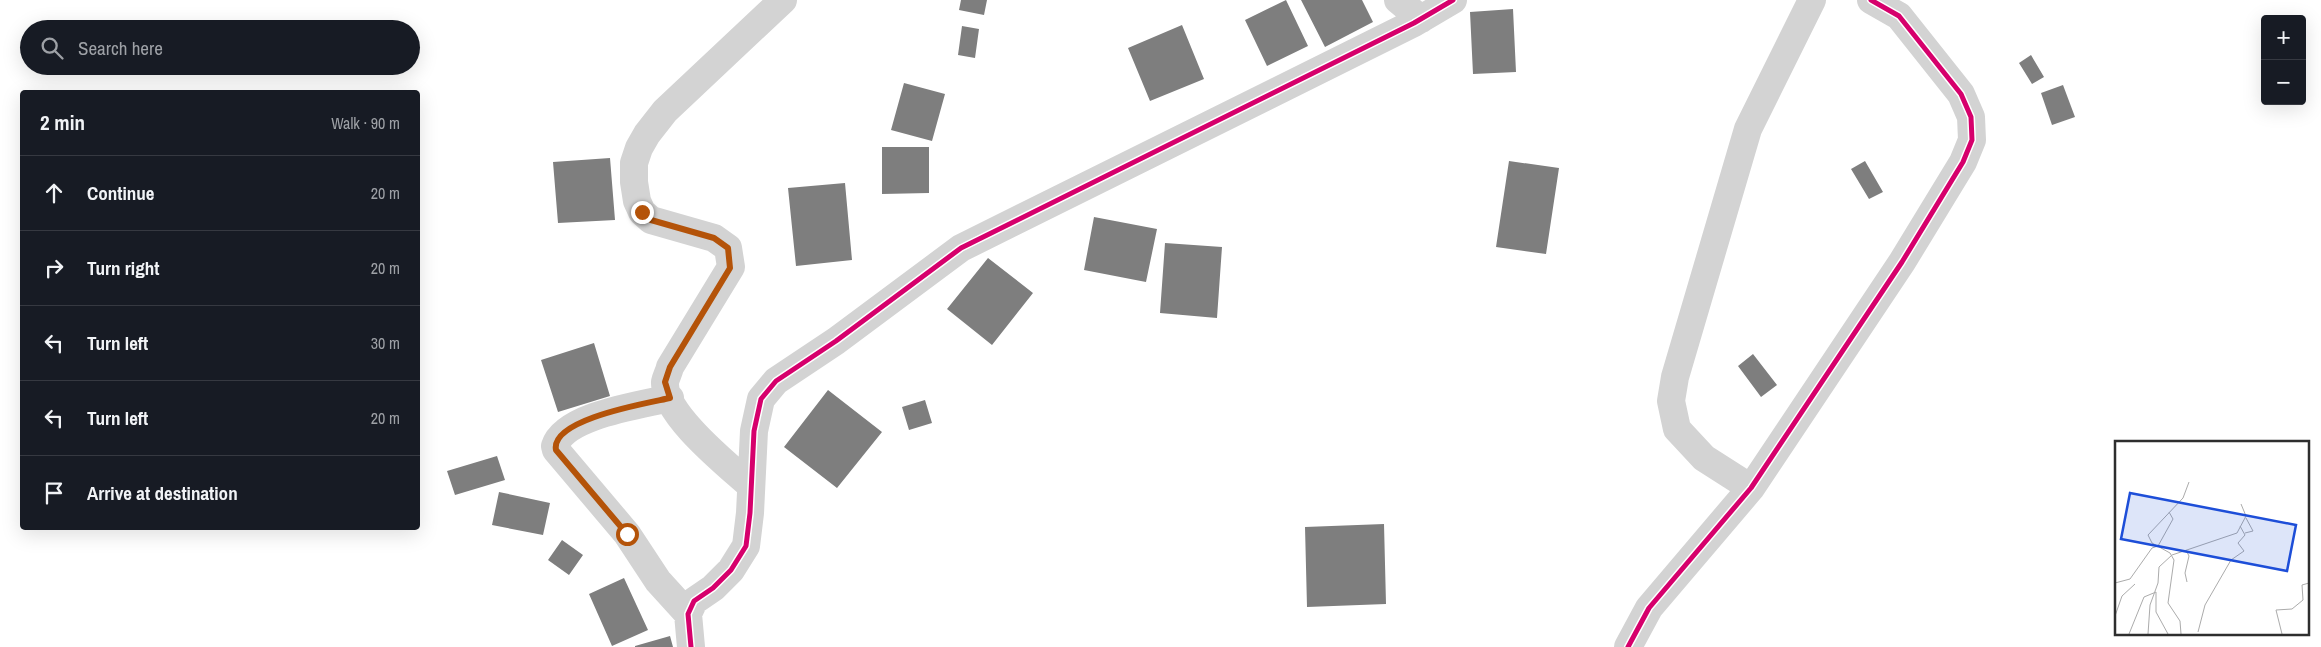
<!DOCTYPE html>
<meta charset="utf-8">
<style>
:root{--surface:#171b24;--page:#242831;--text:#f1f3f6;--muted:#9ea1a6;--line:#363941}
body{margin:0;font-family:"Archivo Narrow",sans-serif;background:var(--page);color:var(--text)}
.controls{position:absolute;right:15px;top:15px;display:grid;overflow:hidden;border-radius:5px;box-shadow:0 5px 20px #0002}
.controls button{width:45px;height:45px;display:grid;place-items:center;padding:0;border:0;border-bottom:1px solid var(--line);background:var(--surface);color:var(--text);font:25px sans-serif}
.stop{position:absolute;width:15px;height:15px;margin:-11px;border:4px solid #b45309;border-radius:50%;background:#fff}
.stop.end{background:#b45309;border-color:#fff;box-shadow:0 1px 5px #0008}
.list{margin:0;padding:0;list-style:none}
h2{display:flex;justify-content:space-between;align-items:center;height:65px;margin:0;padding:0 20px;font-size:21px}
h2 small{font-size:16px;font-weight:400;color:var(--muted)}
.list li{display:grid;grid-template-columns:32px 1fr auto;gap:15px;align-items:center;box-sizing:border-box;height:75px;padding:0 20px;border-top:1px solid var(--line)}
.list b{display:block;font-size:19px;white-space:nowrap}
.list em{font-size:16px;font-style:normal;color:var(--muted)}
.icon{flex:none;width:28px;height:28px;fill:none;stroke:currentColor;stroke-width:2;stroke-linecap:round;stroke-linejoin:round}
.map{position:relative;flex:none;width:2321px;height:647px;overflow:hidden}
.search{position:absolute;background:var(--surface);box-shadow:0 5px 20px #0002;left:20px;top:20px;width:400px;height:55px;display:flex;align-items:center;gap:12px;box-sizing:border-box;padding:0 18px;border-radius:28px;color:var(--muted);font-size:19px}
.panel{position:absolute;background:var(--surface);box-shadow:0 5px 20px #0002;left:20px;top:90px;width:400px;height:440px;border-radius:5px}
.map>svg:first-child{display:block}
.building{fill:#7e7e7e}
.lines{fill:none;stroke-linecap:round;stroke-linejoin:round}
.minor{stroke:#d3d3d3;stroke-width:28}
.cycleway-casing{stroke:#fff;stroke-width:8}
.cycleway{stroke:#d6006c;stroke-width:5}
.route{stroke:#b45309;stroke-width:6}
.inset-road{fill:none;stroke:#ababab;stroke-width:1}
.view{fill:#1d4ed8;fill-opacity:0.15;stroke:#1d4ed8;stroke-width:2.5}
.inset-edge{fill:none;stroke:#2e2e2e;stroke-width:2.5}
</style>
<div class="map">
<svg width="2321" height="647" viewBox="0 0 2321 647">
<rect width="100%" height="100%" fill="#fff"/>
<path class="building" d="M961,0h26l-3,15 -25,-5z
M1286,0l22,46 -41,20 -22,-46z
M1301,0h61l11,22 -48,25z
M1513,9l3,63 -43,2 -3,-62z
M1182,25l22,54 -54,22 -22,-53z
M962,26l17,3 -4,29 -17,-3z
M2031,55l13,22 -12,7 -13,-21z
M904,83l41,11 -13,47 -41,-11z
M2063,85l12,32 -23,8 -11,-32z
M882,147h47v46l-47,1z
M610,158l5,62 -57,3 -5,-61z
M1509,161l50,7 -13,86 -50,-7z
M1865,161l18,31 -14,7 -18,-30z
M845,183l7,77 -56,6 -8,-78z
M1094,217l63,12 -11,53 -62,-12z
M1165,243l57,4 -5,71 -57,-5z
M988,258l45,35 -41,52 -45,-36z
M594,343l16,53 -52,16 -17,-52z
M1753,354l24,31 -16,12 -23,-31z
M828,390l54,42 -45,56 -53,-41z
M925,400l7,23 -23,7 -7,-23z
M497,456l8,24 -50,15 -8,-24z
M499,492l51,11 -7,32 -51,-10z
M1384,524l2,80 -79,3 -2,-80z
M562,540l21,15 -14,20 -21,-15z
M624,578l24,52 -36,16 -23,-52z
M670,636l3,11h-38v-1z"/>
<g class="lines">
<path class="minor" d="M1398,0l23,19
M670,398c-28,7 -105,17 -115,48l1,4 71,84 31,47 30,33
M751,486c-22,-20 -88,-72 -86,-104 1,-5 4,-10 5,-15l61,-100 -3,-19 -14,-10 -63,-18 -9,-8 -5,-11 -3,-19v-19l5,-15 8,-14 18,-23 118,-111
M1751,488l-47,-30 -27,-29 -6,-28 4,-24 73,-248 64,-129
M691,647l-3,-33 6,-13 19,-13 18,-18 15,-24 4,-33 4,-82 7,-32 15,-18 60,-40 125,-93 453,-225 39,-23
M1628,647l21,-39 102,-120 151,-226 61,-100 9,-22 -1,-23 -10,-23 -62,-78 -28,-16"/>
<g class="cycleway-casing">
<path id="cycleway" d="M691,647l-3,-33 6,-13 19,-13 18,-18 15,-24 4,-33 4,-82 7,-32 15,-18 60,-40 125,-93 453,-225 39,-23
M1628,647l21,-39 102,-120 151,-226 61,-100 9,-22 -1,-23 -10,-23 -62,-78 -28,-16"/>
</g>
<use href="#cycleway" class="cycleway"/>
</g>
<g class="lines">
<path class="route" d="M627,534l-71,-84c-6,-31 92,-47 114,-52l-5,-16 5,-15 60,-99 -2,-20 -14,-10 -63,-18 -9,-8"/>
</g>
<g transform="translate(2115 441)">
<rect width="194" height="194" fill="#fff"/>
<path class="inset-road" d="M130,92l8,-2 -7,-13M71,109l3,6 -4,17 2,9M0,142l15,-4 22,-31 6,-2 15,-27 -4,-7M0,175l7,-20 13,-12M83,191l7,-27 26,-45 13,-9 -6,-8 7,-8 -5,-9M14,193l15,-37 12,-5v20l12,22M33,193l2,-29 8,-22 1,-16 13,-12 65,-22 9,-17 -5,-12M66,193l-1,-13 -12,-18 6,-43 -4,-7 -18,-10 -4,-8 35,-37 6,-16M167,193l-6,-24 16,-1 11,-9 -1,-15 7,-2"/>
<path class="view" d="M15,52l166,32 -9,46 -166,-32z"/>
<rect width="194" height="194" class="inset-edge"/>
</g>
</svg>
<div class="controls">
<button>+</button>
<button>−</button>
</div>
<div class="stop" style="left:627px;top:534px"></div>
<div class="stop end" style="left:642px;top:212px"></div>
<div class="search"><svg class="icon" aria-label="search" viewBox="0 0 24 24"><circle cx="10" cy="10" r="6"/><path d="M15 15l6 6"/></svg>Search here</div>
<section class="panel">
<h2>2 min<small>Walk · 90 m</small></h2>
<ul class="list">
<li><svg class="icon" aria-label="ahead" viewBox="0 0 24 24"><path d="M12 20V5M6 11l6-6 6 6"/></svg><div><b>Continue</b></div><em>20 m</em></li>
<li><svg class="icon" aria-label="right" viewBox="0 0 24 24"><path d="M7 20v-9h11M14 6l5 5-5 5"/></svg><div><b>Turn right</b></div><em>20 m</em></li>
<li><svg class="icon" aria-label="left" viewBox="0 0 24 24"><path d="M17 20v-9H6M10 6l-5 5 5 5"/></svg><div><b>Turn left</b></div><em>30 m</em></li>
<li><svg class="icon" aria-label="left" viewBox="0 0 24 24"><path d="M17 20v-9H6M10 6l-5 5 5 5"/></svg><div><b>Turn left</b></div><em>20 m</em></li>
<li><svg class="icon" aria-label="arrive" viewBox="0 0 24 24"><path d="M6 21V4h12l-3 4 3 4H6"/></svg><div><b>Arrive at destination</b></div></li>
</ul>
</section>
</div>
